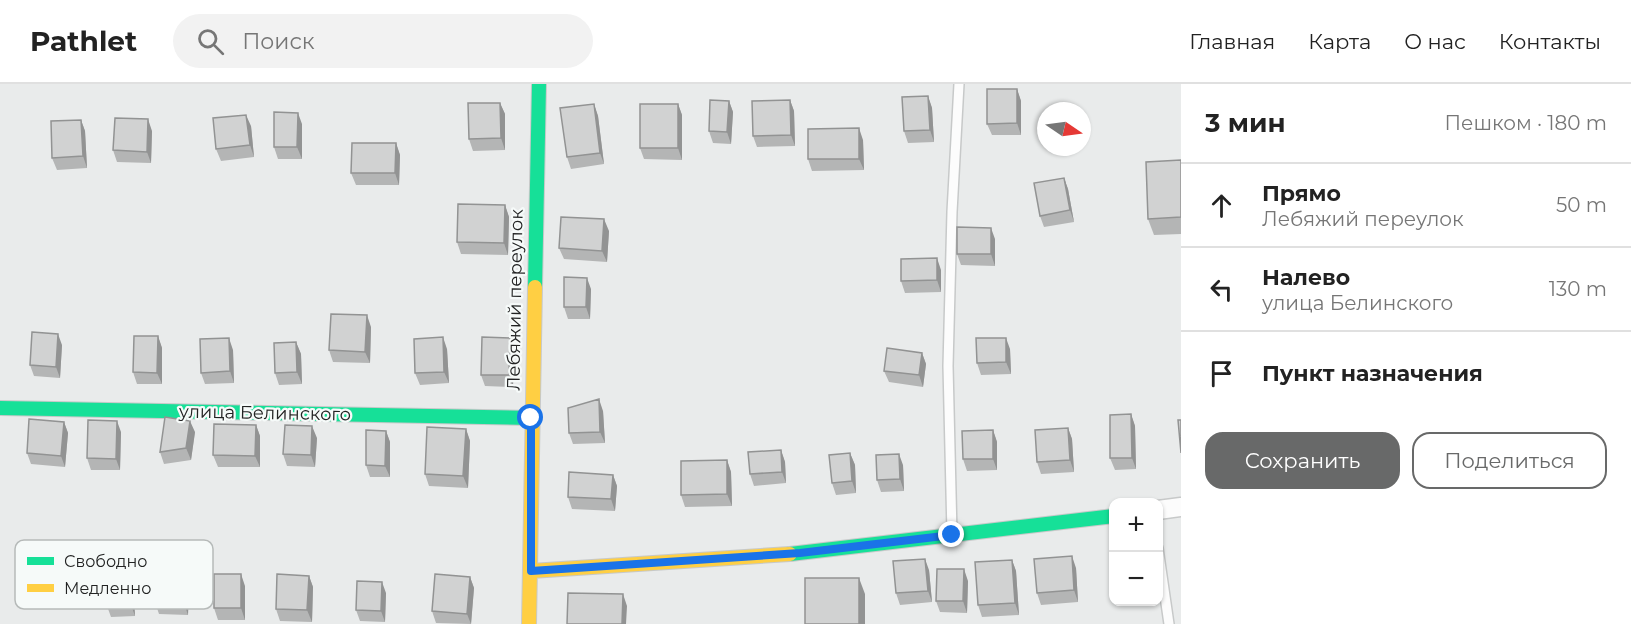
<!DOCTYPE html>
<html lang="ru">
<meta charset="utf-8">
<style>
:root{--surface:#fff;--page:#f2f2f2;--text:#222;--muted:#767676;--line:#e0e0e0;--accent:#686969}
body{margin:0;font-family:Montserrat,sans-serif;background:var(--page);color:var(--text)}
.controls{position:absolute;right:18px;bottom:18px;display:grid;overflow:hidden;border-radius:12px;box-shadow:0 2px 4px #0004}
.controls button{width:54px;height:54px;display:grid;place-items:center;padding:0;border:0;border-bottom:2px solid var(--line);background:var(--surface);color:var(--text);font:30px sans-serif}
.compass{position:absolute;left:1037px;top:18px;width:54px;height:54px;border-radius:50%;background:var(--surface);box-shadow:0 2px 4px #0004;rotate:103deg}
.stop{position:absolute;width:18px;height:18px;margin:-14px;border:4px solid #1a73e8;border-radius:50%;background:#fff}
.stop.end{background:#1a73e8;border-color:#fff;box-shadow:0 2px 6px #0008}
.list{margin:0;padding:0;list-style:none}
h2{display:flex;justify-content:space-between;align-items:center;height:78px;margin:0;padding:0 24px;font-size:26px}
h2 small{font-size:20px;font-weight:400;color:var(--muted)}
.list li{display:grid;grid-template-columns:39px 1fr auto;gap:18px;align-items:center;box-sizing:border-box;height:84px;padding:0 24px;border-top:2px solid var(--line)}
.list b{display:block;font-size:22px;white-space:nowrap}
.list p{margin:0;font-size:20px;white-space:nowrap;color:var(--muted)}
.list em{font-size:20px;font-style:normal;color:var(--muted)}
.actions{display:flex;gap:12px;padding:18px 24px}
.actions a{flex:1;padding:14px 0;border:2px solid var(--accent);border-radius:18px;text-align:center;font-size:21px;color:var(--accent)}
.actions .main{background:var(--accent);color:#fff}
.icon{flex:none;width:33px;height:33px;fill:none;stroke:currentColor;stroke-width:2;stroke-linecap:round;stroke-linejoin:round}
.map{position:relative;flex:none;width:1181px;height:540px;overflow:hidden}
header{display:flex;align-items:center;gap:36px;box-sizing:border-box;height:84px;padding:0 30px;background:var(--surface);border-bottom:2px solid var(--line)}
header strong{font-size:28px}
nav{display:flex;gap:33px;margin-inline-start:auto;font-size:21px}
.search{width:420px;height:54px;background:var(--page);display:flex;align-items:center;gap:15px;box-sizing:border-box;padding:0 21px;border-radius:33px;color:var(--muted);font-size:22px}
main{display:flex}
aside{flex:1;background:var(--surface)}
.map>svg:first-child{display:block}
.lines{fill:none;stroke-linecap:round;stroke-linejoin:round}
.lane-casing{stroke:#c7c9c9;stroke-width:12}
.street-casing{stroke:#c7c9c9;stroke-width:21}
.fast-casing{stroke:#c7c9c9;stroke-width:16}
.slow-casing{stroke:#c7c9c9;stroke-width:16}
.lane{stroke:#fcfcfc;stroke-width:9}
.street{stroke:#fcfcfc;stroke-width:18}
.fast{stroke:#16e098;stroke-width:14}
.slow{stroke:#ffcf43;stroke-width:14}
.wall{fill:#b4b5b5}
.shaded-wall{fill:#929393}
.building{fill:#d1d2d2;stroke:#929393;stroke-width:1.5}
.route{stroke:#1a73e8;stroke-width:8}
.labels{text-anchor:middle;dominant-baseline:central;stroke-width:4.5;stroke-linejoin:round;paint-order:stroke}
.street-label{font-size:18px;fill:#222323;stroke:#f6faf9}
.key{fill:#f6faf9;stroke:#b6bab9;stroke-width:1.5}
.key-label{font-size:16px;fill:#222323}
</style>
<header>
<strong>Pathlet</strong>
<div class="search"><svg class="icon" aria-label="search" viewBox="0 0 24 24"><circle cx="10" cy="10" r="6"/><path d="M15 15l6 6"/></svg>Поиск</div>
<nav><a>Главная</a><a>Карта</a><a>О нас</a><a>Контакты</a></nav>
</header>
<main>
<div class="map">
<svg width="1181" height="540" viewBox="0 0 1181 540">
<rect width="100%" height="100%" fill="#e9ebeb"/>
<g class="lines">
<g class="lane-casing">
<path id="lane" d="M952,450l-4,-168 4,-154 7,-128
M1158,464l11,76"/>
</g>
<g class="street-casing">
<path id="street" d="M1158,426l23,-3"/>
</g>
<g class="fast-casing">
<path id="fast" d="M535,203l4,-203
M0,324l531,10
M790,470l324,-38"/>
</g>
<g class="slow-casing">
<path id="slow" d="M531,487l259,-17
M529,540l6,-337"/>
</g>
<use href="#lane" class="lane"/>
<use href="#street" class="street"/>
<use href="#fast" class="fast"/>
<use href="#slow" class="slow"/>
</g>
<path class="wall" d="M1017,5l4,12v34h-29l-5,-11z
M928,12l4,12 2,34 -26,1 -4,-12z
M790,16l4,11 1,35 -38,1 -4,-11z
M729,17l4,11 -2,32 -18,-1 -4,-12z
M500,19l5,11v36l-32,1 -4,-12z
M594,20l4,12 6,48 -33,5 -4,-12z
M678,20l4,11v45l-38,-1 -4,-11z
M81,36l4,11 2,37 -30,2 -5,-12z
M302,40v35h-24l-4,-12z
M251,42l3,31 -33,4 -5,-12z
M152,47l-1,32 -34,-1 -4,-12z
M863,56l1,30 -52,1 -4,-12z
M396,59l4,12 -1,30h-43l-5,-12z
M1181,76v74l-27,1 -6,-16z
M1064,94l4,11 6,33 -30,5 -4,-11z
M505,121l4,12 -1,38 -47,-1 -4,-12z
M609,147l-2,31 -43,-3 -5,-11z
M995,155v27l-34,-1 -4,-11z
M941,186v22l-36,1 -4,-12z
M591,205l-1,30h-22l-4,-12z
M371,243l-1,36 -37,-1 -4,-12z
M158,252l4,12v36h-25l-4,-12z
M510,254l4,11 -1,38 -28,-1 -4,-11z
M296,258l5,12 1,30 -23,1 -4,-12z
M62,261l-2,33 -26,-2 -4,-11z
M447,265l2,34 -29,2 -5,-12z
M1010,265l1,25 -30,1 -4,-12z
M233,266l1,33 -29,1 -4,-11z
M922,269l4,11 -3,23 -34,-5 -5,-11z
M603,327l2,32 -32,1 -4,-11z
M1131,330l4,12 1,43 -21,1 -5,-12z
M64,338l4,11 -3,34 -34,-3 -4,-11z
M256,341l4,11v31h-42l-5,-12z
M1068,344l4,11 2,33 -33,2 -4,-12z
M466,345l4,12 -2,47 -39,-2 -4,-12z
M993,346l4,12v28l-30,1 -4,-12z
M386,347l4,11v35h-20l-4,-12z
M121,348l-1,38h-29l-4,-12z
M195,348l-4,28 -27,4 -4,-12z
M317,354l-2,29 -28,-1 -4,-12z
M781,366l4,12 1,21 -32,3 -4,-12z
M850,369l5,12 1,28 -20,2 -4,-12z
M727,376l4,12 1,34 -47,1 -4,-12z
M903,381l1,26 -23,1 -4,-12z
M613,391l4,11 -2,25 -43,-2 -4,-12z
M1012,476l4,11 3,44 -37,2 -4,-12z
M74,478l4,11 1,30h-25l-4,-12z
M1076,484l2,34 -37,3 -4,-12z
M929,486l3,32 -32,3 -4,-12z
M129,488l4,11 2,33 -24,1 -4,-11z
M185,490l4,11 -1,30 -29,-1 -4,-12z
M309,492l4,11 -1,35 -32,-1 -4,-12z
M470,493l4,11 -3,36 -35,-1 -4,-12z
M968,497l-1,32 -27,-1 -4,-11z
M245,502v34h-27l-4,-12z
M386,509l-1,29 -25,-1 -4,-11z"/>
<path class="shaded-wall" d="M1017,5l4,12v34l-4,-12z
M928,12l4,12 2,34 -4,-12z
M790,16l4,11 1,35 -4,-11z
M729,17l4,11 -2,32 -4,-12z
M500,19l5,11v36l-4,-12z
M594,20l4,12 6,48 -4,-11z
M678,20l4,11v45l-4,-12z
M298,29l4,11v35l-5,-12z
M246,31l5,11 3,31 -4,-12z
M148,35l4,12 -1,32 -4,-11z
M81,36l4,11 2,37 -4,-12z
M859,44l4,12 1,30 -5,-11z
M396,59l4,12 -1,30 -4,-12z
M1064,94l4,11 6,33 -4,-12z
M505,121l4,12 -1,38 -4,-12z
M604,135l5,12 -2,31 -5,-11z
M991,144l4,11v27l-4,-12z
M937,174l4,12v22l-4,-12z
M587,194l4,11 -1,30 -4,-12z
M367,231l4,12 -1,36 -5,-11z
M58,250l4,11 -2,33 -4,-11z
M158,252l4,12v36l-5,-11z
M443,253l4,12 2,34 -5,-11z
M229,254l4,12 1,33 -4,-12z
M510,254l4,11 -1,38 -4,-12z
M1006,254l4,11 1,25 -5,-12z
M296,258l5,12 1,30 -5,-12z
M922,269l4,11 -3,23 -4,-12z
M599,315l4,12 2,32 -5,-11z
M1131,330l4,12 1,43 -4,-11z
M117,337l4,11 -1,38 -4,-11z
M190,337l5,11 -4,28 -5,-12z
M64,338l4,11 -3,34 -4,-11z
M256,341l4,11v31l-5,-11z
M312,342l5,12 -2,29 -4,-12z
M1068,344l4,11 2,33 -4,-12z
M466,345l4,12 -2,47 -5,-12z
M993,346l4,12v28l-4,-11z
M386,347l4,11v35l-5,-11z
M781,366l4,12 1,21 -4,-11z
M850,369l5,12 1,28 -4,-12z
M899,370l4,11 1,26 -4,-12z
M727,376l4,12 1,34 -5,-12z
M613,391l4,11 -2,25 -4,-12z
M1072,472l4,12 2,34 -4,-12z
M925,475l4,11 3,32 -4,-11z
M1012,476l4,11 3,44 -4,-12z
M74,478l4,11 1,30 -4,-12z
M964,485l4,12 -1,32 -4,-12z
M129,488l4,11 2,33 -4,-11z
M185,490l4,11 -1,30 -4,-12z
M241,490l4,12v34l-4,-12z
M309,492l4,11 -1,35 -5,-12z
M470,493l4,11 -3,36 -4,-10z
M859,494l6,16v30h-6z
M382,498l4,11 -1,29 -4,-11z
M623,510l4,12 -1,18h-4z"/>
<path class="building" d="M987,5h30v34l-30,1z
M928,12l2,34 -26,1 -2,-34z
M710,16l19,1 -2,31 -18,-1z
M790,16l1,35 -38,1 -1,-35z
M468,19h32l1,35 -32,1z
M594,20l6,49 -33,4 -7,-49z
M640,20h38v44h-38z
M274,28l24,1 -1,34h-23z
M246,31l4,30 -34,4 -3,-31z
M115,34l33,1 -1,33 -34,-2z
M81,36l2,36 -31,2 -1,-37z
M859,44v31h-51v-30z
M352,59h44l-1,30h-44z
M1181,76v57l-33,2 -2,-57z
M1064,94l6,32 -30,6 -6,-33z
M458,120l47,1 -1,38 -47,-1z
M561,133l43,2 -2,32 -43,-3z
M957,143l34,1v26h-34z
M937,174v22l-36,1v-22z
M564,193l23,1 -1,29h-22z
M331,230l36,1 -2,37 -36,-2z
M32,248l26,2 -2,33 -26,-2z
M134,252h24l-1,37 -24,-1z
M443,253l1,35 -29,1 -1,-34z
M482,253l28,1 -1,37h-28z
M229,254l1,33 -29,2 -1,-34z
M976,254h30v24l-29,1z
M296,258l1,30 -22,1 -1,-30z
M887,264l35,5 -3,22 -35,-4z
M599,315l1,33 -31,1 -1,-25z
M1131,330l1,44h-22v-43z
M165,333l25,4 -4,27 -26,4z
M29,335l35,3 -3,34 -34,-3z
M88,336l29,1 -1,38 -29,-1z
M1178,336h3v33z
M214,340l42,1 -1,31 -42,-1z
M285,341l27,1 -1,29 -28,-1z
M427,343l39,2 -3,47 -38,-2z
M1068,344l2,32 -33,2 -2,-32z
M366,346l20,1 -1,35 -19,-1z
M993,346v29h-30l-1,-28z
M781,366l1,22 -32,2 -2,-22z
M850,369l2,28 -20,2 -3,-28z
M899,370l1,25 -23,1 -1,-25z
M727,376v34l-46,1v-34z
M569,388l44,3 -2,24 -43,-2z
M1072,472l2,34 -37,3 -3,-34z
M925,475l3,32 -32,2 -3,-32z
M1012,476l3,43 -37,2 -3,-43z
M937,485h27l-1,32h-27z
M214,490h27v34h-27z
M277,490l32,2 -2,34 -31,-1z
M435,490l35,3 -3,37 -35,-3z
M805,494h54v46h-54z
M357,497l25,1 -1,29 -25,-1z
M568,509l55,1 -1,30h-55z"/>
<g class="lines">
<path class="route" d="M531,334v153l269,-18 152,-18"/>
</g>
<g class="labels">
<g class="street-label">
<text transform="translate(515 216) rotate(-89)">Лебяжий переулок</text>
<text transform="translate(265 329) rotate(1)">улица Белинского</text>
</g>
</g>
<rect x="15" y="456" width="198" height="69" rx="9" class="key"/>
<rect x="27" y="473" width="27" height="8" fill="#16e098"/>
<rect x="27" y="500" width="27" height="8" fill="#ffcf43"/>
<g class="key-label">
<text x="64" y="483">Свободно</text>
<text x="64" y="510">Медленно</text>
</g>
</svg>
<div class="controls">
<button>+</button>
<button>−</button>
</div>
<svg class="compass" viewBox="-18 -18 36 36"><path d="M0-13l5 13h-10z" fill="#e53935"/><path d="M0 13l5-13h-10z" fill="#767676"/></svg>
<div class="stop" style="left:531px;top:334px"></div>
<div class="stop end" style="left:952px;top:451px"></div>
</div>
<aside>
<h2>3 мин<small>Пешком · 180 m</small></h2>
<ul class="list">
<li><svg class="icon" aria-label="ahead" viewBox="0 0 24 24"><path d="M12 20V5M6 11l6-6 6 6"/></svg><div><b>Прямо</b><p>Лебяжий переулок</p></div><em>50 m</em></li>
<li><svg class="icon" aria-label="left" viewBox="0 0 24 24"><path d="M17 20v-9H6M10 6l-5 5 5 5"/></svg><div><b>Налево</b><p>улица Белинского</p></div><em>130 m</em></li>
<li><svg class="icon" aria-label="arrive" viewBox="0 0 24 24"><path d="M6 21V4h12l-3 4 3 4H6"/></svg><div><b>Пункт назначения</b></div></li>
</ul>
<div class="actions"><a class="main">Сохранить</a><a>Поделиться</a></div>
</aside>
</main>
